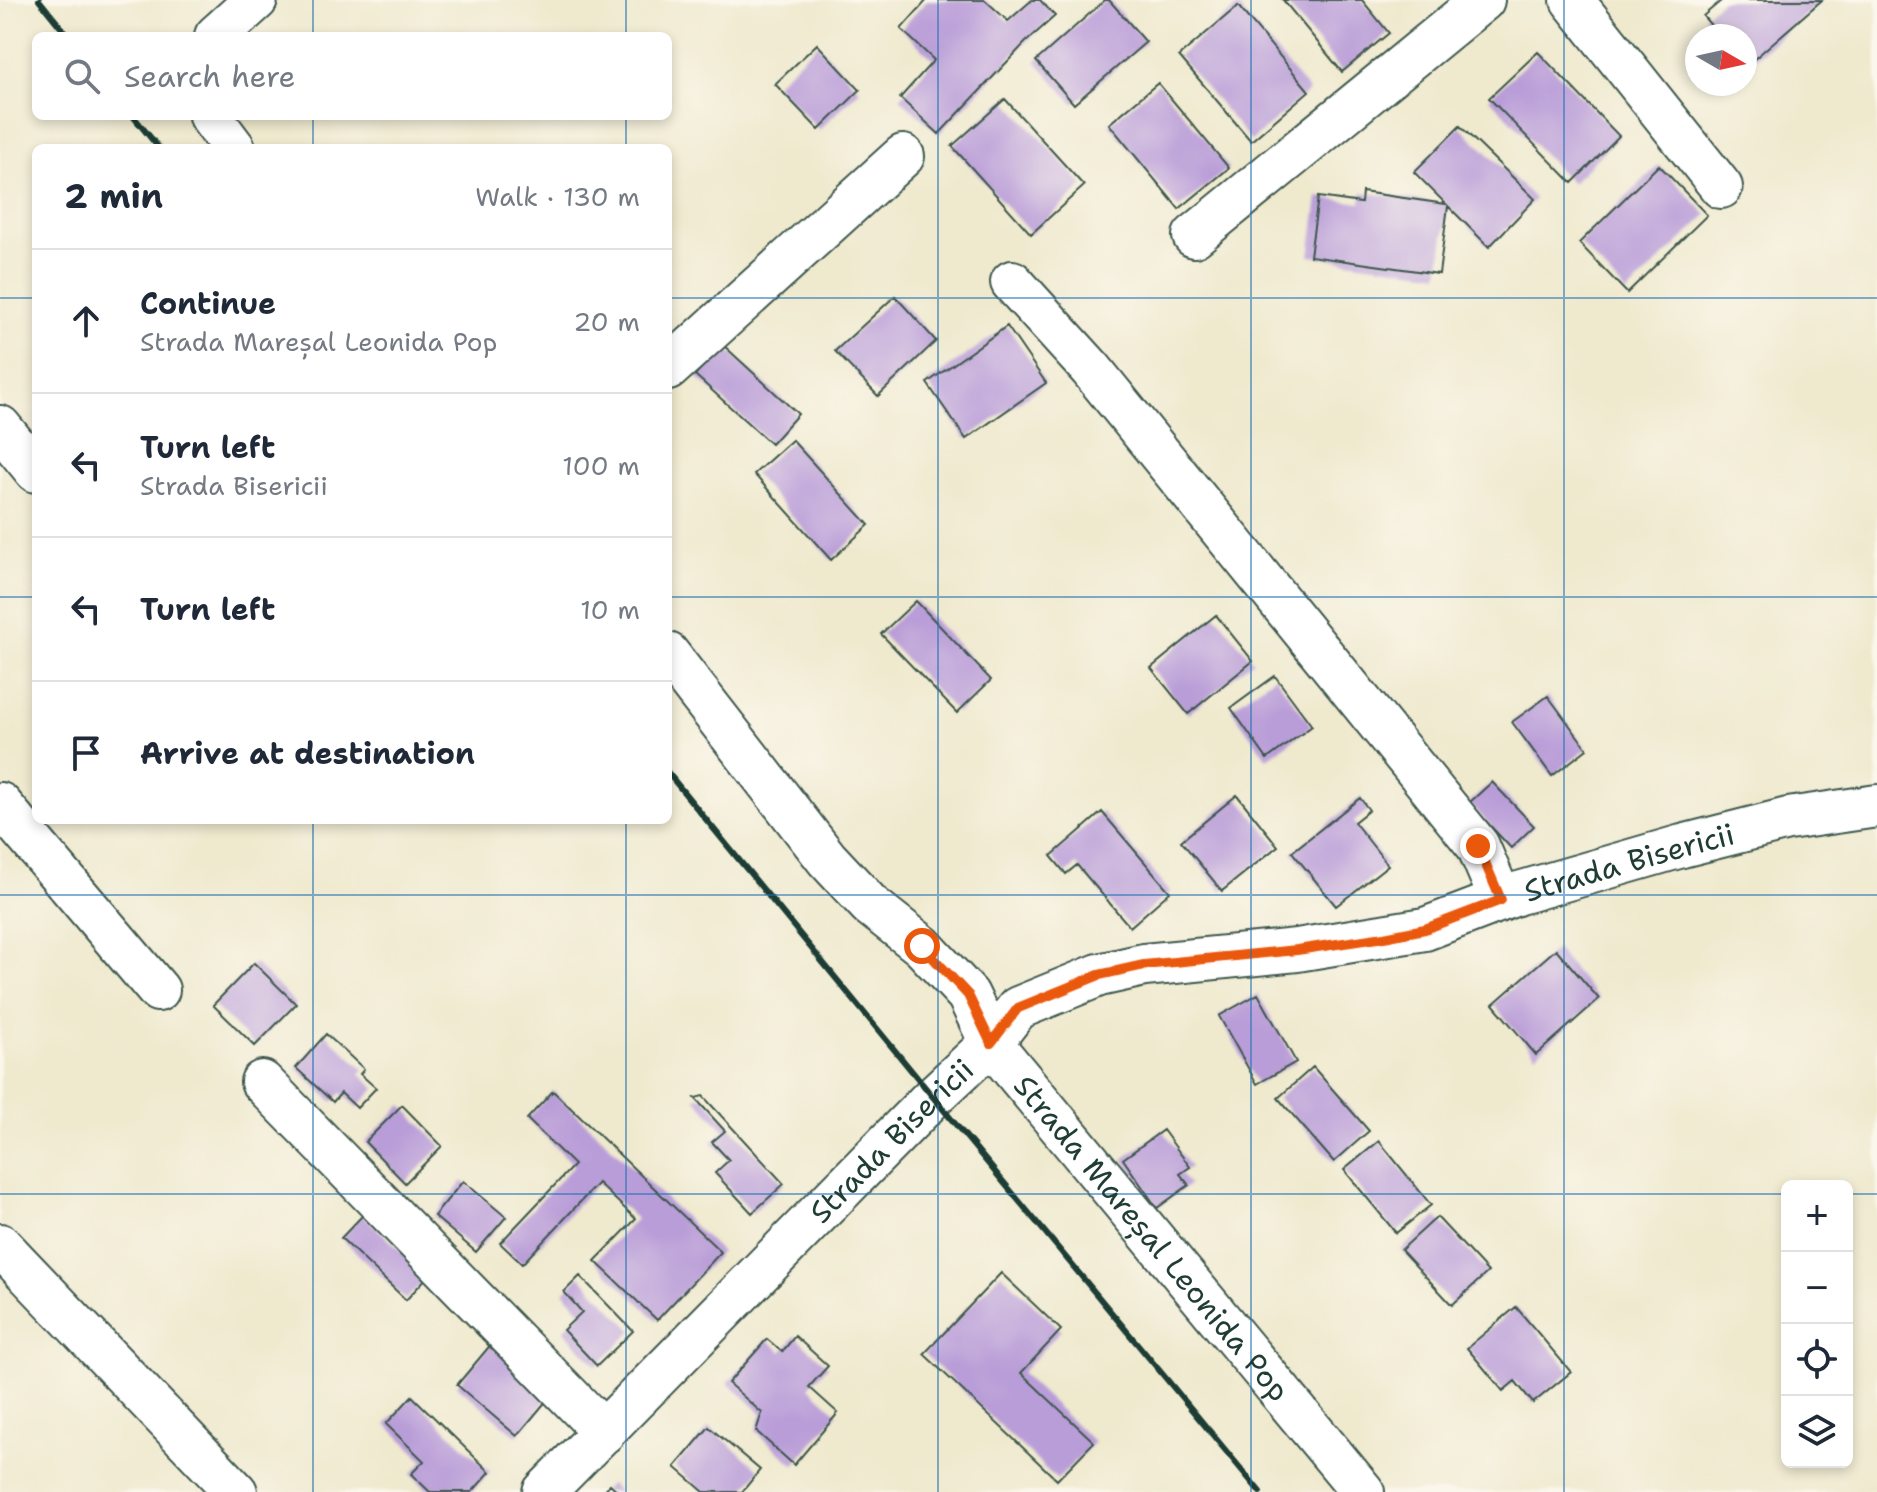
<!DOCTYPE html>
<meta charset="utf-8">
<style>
:root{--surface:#fff;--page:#f2f2f3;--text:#1f2937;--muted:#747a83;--line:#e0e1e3}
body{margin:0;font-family:"Shantell Sans",sans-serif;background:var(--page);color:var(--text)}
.controls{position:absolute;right:24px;bottom:24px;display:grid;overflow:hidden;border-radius:12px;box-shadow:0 4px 12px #0003}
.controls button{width:72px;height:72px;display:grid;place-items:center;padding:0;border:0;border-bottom:2px solid var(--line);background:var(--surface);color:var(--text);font:40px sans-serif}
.compass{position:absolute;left:1685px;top:24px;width:72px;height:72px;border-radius:50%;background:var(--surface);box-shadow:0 4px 12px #0003;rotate:99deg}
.stop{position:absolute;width:24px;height:24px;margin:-18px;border:6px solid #ea580c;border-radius:50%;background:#fff}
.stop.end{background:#ea580c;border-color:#fff;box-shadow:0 2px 8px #0008}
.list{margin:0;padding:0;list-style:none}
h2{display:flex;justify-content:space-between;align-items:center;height:104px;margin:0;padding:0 32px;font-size:34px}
h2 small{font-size:26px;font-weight:400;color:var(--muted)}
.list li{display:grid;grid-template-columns:52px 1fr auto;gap:24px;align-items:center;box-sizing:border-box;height:144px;padding:0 32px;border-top:2px solid var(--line)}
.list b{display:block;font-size:30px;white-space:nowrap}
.list p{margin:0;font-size:26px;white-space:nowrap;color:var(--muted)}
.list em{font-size:26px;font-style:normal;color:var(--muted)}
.icon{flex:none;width:44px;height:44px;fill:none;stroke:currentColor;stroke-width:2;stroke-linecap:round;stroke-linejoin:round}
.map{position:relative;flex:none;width:1877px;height:1492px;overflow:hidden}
.search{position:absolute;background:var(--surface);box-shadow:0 4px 12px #0003;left:32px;top:32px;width:640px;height:88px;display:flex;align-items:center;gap:20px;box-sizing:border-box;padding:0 28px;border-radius:12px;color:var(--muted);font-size:30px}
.panel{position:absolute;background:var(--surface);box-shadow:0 4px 12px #0003;left:32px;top:144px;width:640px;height:680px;border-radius:12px}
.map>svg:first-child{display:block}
.building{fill:#b99dd8}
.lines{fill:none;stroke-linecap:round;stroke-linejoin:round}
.minor-casing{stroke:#3e574b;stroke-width:46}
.minor{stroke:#fff;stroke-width:42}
.rail{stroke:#1f3d34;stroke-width:6}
.route{stroke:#ea580c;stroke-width:10}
.grid{fill:none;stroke:#1f6fb2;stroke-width:2;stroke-opacity:0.55}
.labels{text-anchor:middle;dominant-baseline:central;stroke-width:8;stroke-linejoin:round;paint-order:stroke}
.street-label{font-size:30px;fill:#1f3d34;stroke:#fbf7ec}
</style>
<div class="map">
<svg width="1877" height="1492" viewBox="0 0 1877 1492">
<rect width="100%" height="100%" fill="#fbf7ec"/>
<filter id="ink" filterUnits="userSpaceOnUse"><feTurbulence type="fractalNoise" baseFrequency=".0125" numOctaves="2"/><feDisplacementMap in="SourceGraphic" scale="16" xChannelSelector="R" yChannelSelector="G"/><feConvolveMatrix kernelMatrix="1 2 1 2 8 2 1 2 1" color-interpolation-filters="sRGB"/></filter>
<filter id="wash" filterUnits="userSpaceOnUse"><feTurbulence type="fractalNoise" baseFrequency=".006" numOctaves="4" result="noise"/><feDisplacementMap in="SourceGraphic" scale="32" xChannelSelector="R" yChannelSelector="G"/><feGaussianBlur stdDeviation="1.8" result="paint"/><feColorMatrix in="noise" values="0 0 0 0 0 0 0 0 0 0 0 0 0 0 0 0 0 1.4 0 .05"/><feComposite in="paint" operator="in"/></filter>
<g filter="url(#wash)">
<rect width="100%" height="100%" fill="#efe9ce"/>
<g id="blocks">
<path class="building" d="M927,0h58l23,21 24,-21h8l15,16 -29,26 -87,92 -39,-36 34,-38 -33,-31z
M1105,0h4l37,42 -72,62 -38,-43z
M1283,0h79l27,33 -47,39z
M1722,0h100l-77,67v-31h-25l-17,-20z
M1238,6l71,85 -58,50 -72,-85z
M817,44l43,46 -41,40 -44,-46z
M1538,52l81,84 -47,47 -83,-85z
M1158,83l71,85 -50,41 -70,-85z
M1005,99l79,87 -53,48 -79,-88z
M1460,126l75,73 -46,48 -41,-41 -9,68 -129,-18 8,-59 43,6 1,-11 84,12 -32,-32z
M1659,165l48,50 -80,78 -48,-50z
M895,296l41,45 -58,55 -43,-45z
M1007,326l39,57 -80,56 -39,-56z
M722,344l76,70 -27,30 -76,-69z
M792,440l77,85 -38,35 -77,-86z
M916,601l75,79 -34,33 -76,-79z
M1216,615l37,46 -65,53 -37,-46z
M1275,676l37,50 -45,33 -36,-51z
M1548,696l39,53 -35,27 -40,-54z
M1492,782l42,44 -23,22 -42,-45z
M1237,795l41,51 -56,45 -41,-50z
M1360,798l9,12 -15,12 34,43 -52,41 -44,-54z
M1102,812l68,80 -40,35 -53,-62 -11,9 -15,-18z
M1556,949l43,50 -63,56 -43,-51z
M254,963l42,41 -41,42 -42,-41z
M1258,994l38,68 -39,22 -38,-68z
M326,1034l38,35 -4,5 16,14 -19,20 -16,-15 -8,9 -37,-34z
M1313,1067l56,64 -35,31 -56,-64z
M553,1091l168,161 -64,68 -62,-59 41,-42 -38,-36 -76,81 -22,-21 74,-78 -47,-46z
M703,1096l81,88 -32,29 -37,-40 14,-13 -17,-18 13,-11 -30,-33z
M402,1105l40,41 -37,37 -40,-41z
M1163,1130l27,37 -10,7 9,11 -32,23 -34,-49z
M1379,1141l52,64 -35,28 -52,-63z
M463,1181l43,36 -30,35 -42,-36z
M363,1215l65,61 -22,24 -65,-62z
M1437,1217l51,55 -36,33 -51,-55z
M1001,1273l60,57 -40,43 73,69 -37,38 -133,-126z
M580,1276l53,55 -36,35 -34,-36 19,-18 -18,-20z
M1516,1307l55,65 -38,31 -18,-22 -12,10 -36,-43z
M795,1336l33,30 -19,21 29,26 -44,52 -38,-34 6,-18 -34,-30 39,-44 15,13z
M493,1342l60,51 -36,43 -60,-51z
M412,1396l78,76 -18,20h-42l-19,-18 13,-13 -38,-37z
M709,1427l51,43 -18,22h-38l-29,-25z
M610,1484l9,8h-16z"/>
</g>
</g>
<g filter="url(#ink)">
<use href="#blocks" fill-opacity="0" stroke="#3e574b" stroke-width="2"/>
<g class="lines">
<g class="minor-casing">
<g id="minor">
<path d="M1572,0l149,187"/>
<path d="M216,36l40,-36"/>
<path d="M210,116l24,32"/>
<path d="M1194,236l289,-236"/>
<path d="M1012,282l79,87 387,477 23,54"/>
<path d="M668,369l235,-213"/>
<path d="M0,427l36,44"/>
<path id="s1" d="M668,654l159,205 43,46 52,41 46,49 23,48 372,449"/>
<path d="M0,804l158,186"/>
<path d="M262,1082l342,350"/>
<path d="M0,1245l236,247"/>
<path id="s2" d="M544,1492l389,-395 58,-54 27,-35 81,-33 45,-10 153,-15 128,-21 94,-36 163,-47 106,-27 89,-13"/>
</g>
</g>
<use href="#minor" class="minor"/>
<path class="rail" d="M39,0l29,36
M133,116l26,32
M668,773l265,324 327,395"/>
</g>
</g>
<g class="lines" filter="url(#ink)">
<path class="route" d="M922,946l46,49 23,48 27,-35 81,-33 45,-10 153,-15 87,-13 41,-8 76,-29 -23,-54"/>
</g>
<path class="grid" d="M313,0v36M626,0v36M938,0v1492M1251,0v1492M1564,0v1492M313,116v32M626,116v32M0,298h36M668,298h1209M0,597h36M668,597h1209M313,820v672M626,820v672M0,895h1877M0,1194h1787M1847,1194h30"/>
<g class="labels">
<g class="street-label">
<text stroke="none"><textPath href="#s2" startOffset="1310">Strada Bisericii</textPath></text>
<text stroke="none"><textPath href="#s2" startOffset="494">Strada Bisericii</textPath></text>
<text stroke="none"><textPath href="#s1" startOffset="762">Strada Mareșal Leonida Pop</textPath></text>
</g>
</g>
</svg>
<div class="controls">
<button>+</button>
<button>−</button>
<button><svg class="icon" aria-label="locate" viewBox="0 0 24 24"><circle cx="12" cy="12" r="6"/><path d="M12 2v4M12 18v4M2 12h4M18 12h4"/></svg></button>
<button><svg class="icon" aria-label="layers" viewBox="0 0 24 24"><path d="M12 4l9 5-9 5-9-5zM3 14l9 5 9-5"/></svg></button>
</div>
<svg class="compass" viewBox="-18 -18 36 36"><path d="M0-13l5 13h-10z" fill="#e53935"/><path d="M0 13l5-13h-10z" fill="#747a83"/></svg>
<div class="stop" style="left:922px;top:946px"></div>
<div class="stop end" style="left:1478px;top:846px"></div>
<div class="search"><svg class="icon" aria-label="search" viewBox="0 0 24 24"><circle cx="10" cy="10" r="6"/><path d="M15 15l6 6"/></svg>Search here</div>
<section class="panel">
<h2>2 min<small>Walk · 130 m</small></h2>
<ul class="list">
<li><svg class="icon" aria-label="ahead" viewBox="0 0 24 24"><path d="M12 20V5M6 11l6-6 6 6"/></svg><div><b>Continue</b><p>Strada Mareșal Leonida Pop</p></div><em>20 m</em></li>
<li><svg class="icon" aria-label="left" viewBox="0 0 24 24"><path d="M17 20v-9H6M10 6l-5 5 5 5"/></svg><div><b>Turn left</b><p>Strada Bisericii</p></div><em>100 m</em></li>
<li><svg class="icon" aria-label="left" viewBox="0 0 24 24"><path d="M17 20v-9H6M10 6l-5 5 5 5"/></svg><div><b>Turn left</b></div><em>10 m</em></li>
<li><svg class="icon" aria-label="arrive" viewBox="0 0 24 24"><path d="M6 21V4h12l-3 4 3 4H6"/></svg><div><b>Arrive at destination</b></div></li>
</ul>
</section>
</div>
